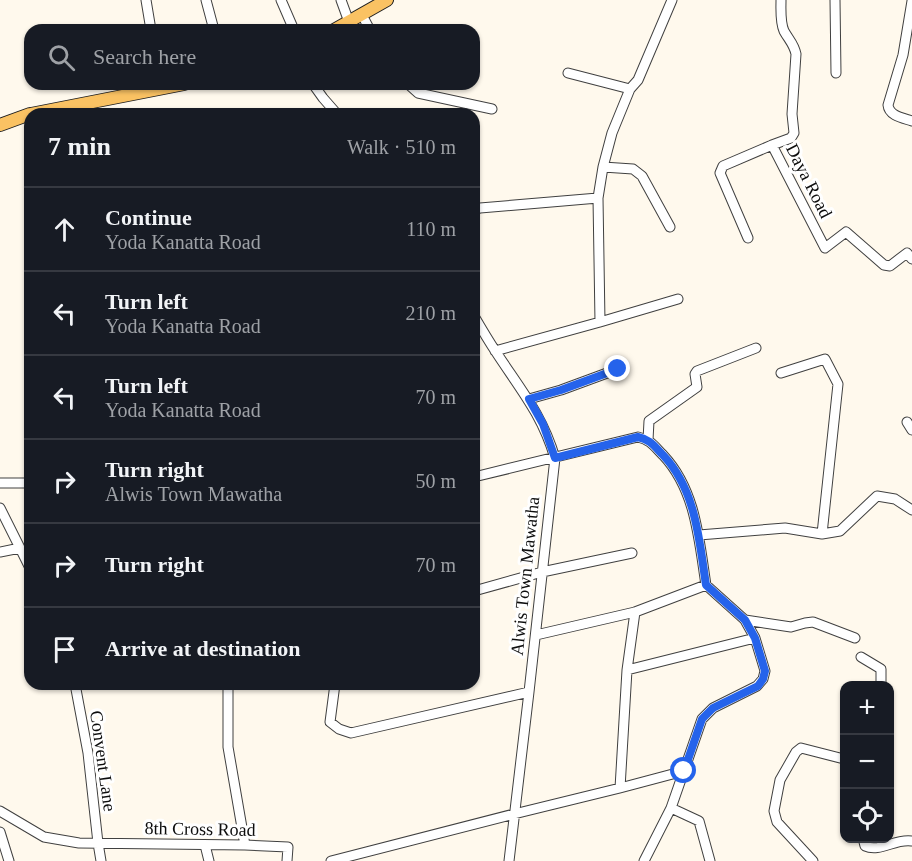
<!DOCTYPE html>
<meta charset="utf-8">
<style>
:root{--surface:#171b24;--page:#20242c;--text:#f1f3f6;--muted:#9ea1a6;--line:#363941}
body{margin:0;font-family:"Times New Roman",serif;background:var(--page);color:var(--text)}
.controls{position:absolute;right:18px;bottom:18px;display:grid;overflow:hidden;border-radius:12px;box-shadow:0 2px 4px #0004}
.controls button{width:54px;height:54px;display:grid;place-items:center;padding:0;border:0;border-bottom:2px solid var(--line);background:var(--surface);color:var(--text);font:30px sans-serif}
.stop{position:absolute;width:18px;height:18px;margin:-14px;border:4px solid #2563eb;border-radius:50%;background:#fff}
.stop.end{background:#2563eb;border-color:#fff;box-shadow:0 2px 6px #0008}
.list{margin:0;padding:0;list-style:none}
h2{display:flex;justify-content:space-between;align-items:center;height:78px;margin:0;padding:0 24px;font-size:26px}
h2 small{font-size:20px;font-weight:400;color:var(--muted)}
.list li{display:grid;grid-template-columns:39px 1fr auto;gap:18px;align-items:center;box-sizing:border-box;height:84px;padding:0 24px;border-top:2px solid var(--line)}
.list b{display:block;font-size:22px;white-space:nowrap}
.list p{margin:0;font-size:20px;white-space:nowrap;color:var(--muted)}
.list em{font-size:20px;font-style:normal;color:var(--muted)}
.icon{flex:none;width:33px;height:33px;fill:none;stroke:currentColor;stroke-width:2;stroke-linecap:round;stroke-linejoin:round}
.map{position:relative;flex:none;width:912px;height:861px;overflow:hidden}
.search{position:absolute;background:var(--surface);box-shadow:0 2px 4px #0004;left:24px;top:24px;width:456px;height:66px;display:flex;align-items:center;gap:15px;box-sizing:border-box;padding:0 21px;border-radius:18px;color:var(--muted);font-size:22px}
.panel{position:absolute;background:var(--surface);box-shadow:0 2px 4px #0004;left:24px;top:108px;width:456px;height:582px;border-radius:18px}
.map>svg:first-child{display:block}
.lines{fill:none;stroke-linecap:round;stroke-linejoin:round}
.minor-casing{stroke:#404040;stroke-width:11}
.major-casing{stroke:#1e1e1e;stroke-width:14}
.minor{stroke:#fff;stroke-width:9}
.major{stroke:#fac263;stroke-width:12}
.route{stroke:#2563eb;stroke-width:8}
.labels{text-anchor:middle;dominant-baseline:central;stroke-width:6;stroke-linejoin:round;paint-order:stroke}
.street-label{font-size:18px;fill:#0d0d0d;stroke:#fff}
</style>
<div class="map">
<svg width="912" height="861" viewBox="0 0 912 861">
<rect width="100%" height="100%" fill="#fff9ed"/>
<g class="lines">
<g class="minor-casing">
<path id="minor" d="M146,0l5,30
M206,0l8,30
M281,0l13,30
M341,0l8,22
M781,0c0,10 -1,22 3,31 5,9 10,13 12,23l-4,60 2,19 -3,5 -19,7 53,103 21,-16 38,33 6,1 17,-13 5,6
M835,0l1,73
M912,1l-9,54 -15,50c1,11 15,13 24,16
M362,15l8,15
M568,73l62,16
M313,84l10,14 14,16
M408,84l10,9 74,16
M603,167l30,2 9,7 28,51
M474,210l6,-2 118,-10
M748,238l-28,-65 3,-7 49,-21
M474,316c7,12 14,24 22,36 24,37 46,62 59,106l-26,234 -20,169
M600,322l78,-23
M495,351l105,-29 -2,-124 5,-31 9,-34 18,-44 8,-9 34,-80
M781,373l44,-14 13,25 -16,150
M529,399l32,-9 57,-21
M907,422l5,8
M648,440l1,-19 48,-34 -2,-13 2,-3 59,-23
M474,477l164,-40c13,3 16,9 25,18 33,35 36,85 43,130l39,35 10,18 10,33 -2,8 -6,7 -44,22 -11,11 -31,89 -27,53
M0,483h30
M0,508l30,60
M699,535l86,-7 37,6 18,-3 37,-35 18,3 17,11
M0,552l20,-4
M474,591l68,-19 90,-19
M745,620l46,7 14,-4 8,-1 42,16
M536,635l99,-23 71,-27
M861,657l20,12v17
M627,670l128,-32
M75,684l13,69 10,90 3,18
M228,684v63l17,98
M335,684l-5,38 9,7 12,4 178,-41
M620,788l7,-118 8,-58
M671,808l28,13 11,40
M0,811l44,26 35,6 166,2 43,2 -1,14
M0,832l9,29
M863,838l2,8c15,7 30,-8 47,-5
M205,845l4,16
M331,861l183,-47 106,-26 64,-17
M813,861l-36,-39 -3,-11 6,-31 16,-28 5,-4 43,11"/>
</g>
<g class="major-casing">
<path id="major" d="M334,30l53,-30
M31,114l153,-30
M0,125l30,-11"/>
</g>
<use href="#minor" class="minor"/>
<use href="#major" class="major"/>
</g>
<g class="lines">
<path class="route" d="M618,369l-57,21 -32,9 14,25 12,34 83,-21c13,3 16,9 25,18 33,35 36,84 43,130l39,35 10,18 10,33 -2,8 -5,7 -45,22 -11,11 -18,52"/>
</g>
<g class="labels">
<g class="street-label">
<text transform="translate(809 181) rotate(63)">Daya Road</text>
<text transform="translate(525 576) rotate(-84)">Alwis Town Mawatha</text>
<text transform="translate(103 761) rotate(82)">Convent Lane</text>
<text transform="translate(200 829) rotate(1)">8th Cross Road</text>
</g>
</g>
</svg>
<div class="controls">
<button>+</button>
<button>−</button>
<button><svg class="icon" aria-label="locate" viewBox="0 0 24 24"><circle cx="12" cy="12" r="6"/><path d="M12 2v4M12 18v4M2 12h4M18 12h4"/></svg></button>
</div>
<div class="stop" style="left:684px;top:771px"></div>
<div class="stop end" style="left:618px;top:369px"></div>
<div class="search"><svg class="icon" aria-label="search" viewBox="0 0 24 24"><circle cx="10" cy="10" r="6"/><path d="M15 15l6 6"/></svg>Search here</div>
<section class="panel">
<h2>7 min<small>Walk · 510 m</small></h2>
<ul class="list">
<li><svg class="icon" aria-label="ahead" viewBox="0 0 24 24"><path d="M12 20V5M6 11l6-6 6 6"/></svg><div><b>Continue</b><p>Yoda Kanatta Road</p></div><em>110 m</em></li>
<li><svg class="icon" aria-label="left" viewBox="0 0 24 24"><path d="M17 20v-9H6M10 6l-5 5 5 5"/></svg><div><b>Turn left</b><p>Yoda Kanatta Road</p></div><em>210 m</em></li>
<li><svg class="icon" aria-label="left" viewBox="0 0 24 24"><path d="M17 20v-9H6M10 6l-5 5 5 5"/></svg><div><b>Turn left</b><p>Yoda Kanatta Road</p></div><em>70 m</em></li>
<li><svg class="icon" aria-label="right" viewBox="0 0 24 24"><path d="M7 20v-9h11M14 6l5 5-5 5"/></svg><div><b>Turn right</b><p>Alwis Town Mawatha</p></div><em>50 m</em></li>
<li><svg class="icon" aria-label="right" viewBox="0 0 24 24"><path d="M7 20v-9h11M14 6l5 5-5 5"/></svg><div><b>Turn right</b></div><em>70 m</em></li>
<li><svg class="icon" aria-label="arrive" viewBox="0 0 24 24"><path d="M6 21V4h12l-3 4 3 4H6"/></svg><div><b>Arrive at destination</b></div></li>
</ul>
</section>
</div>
